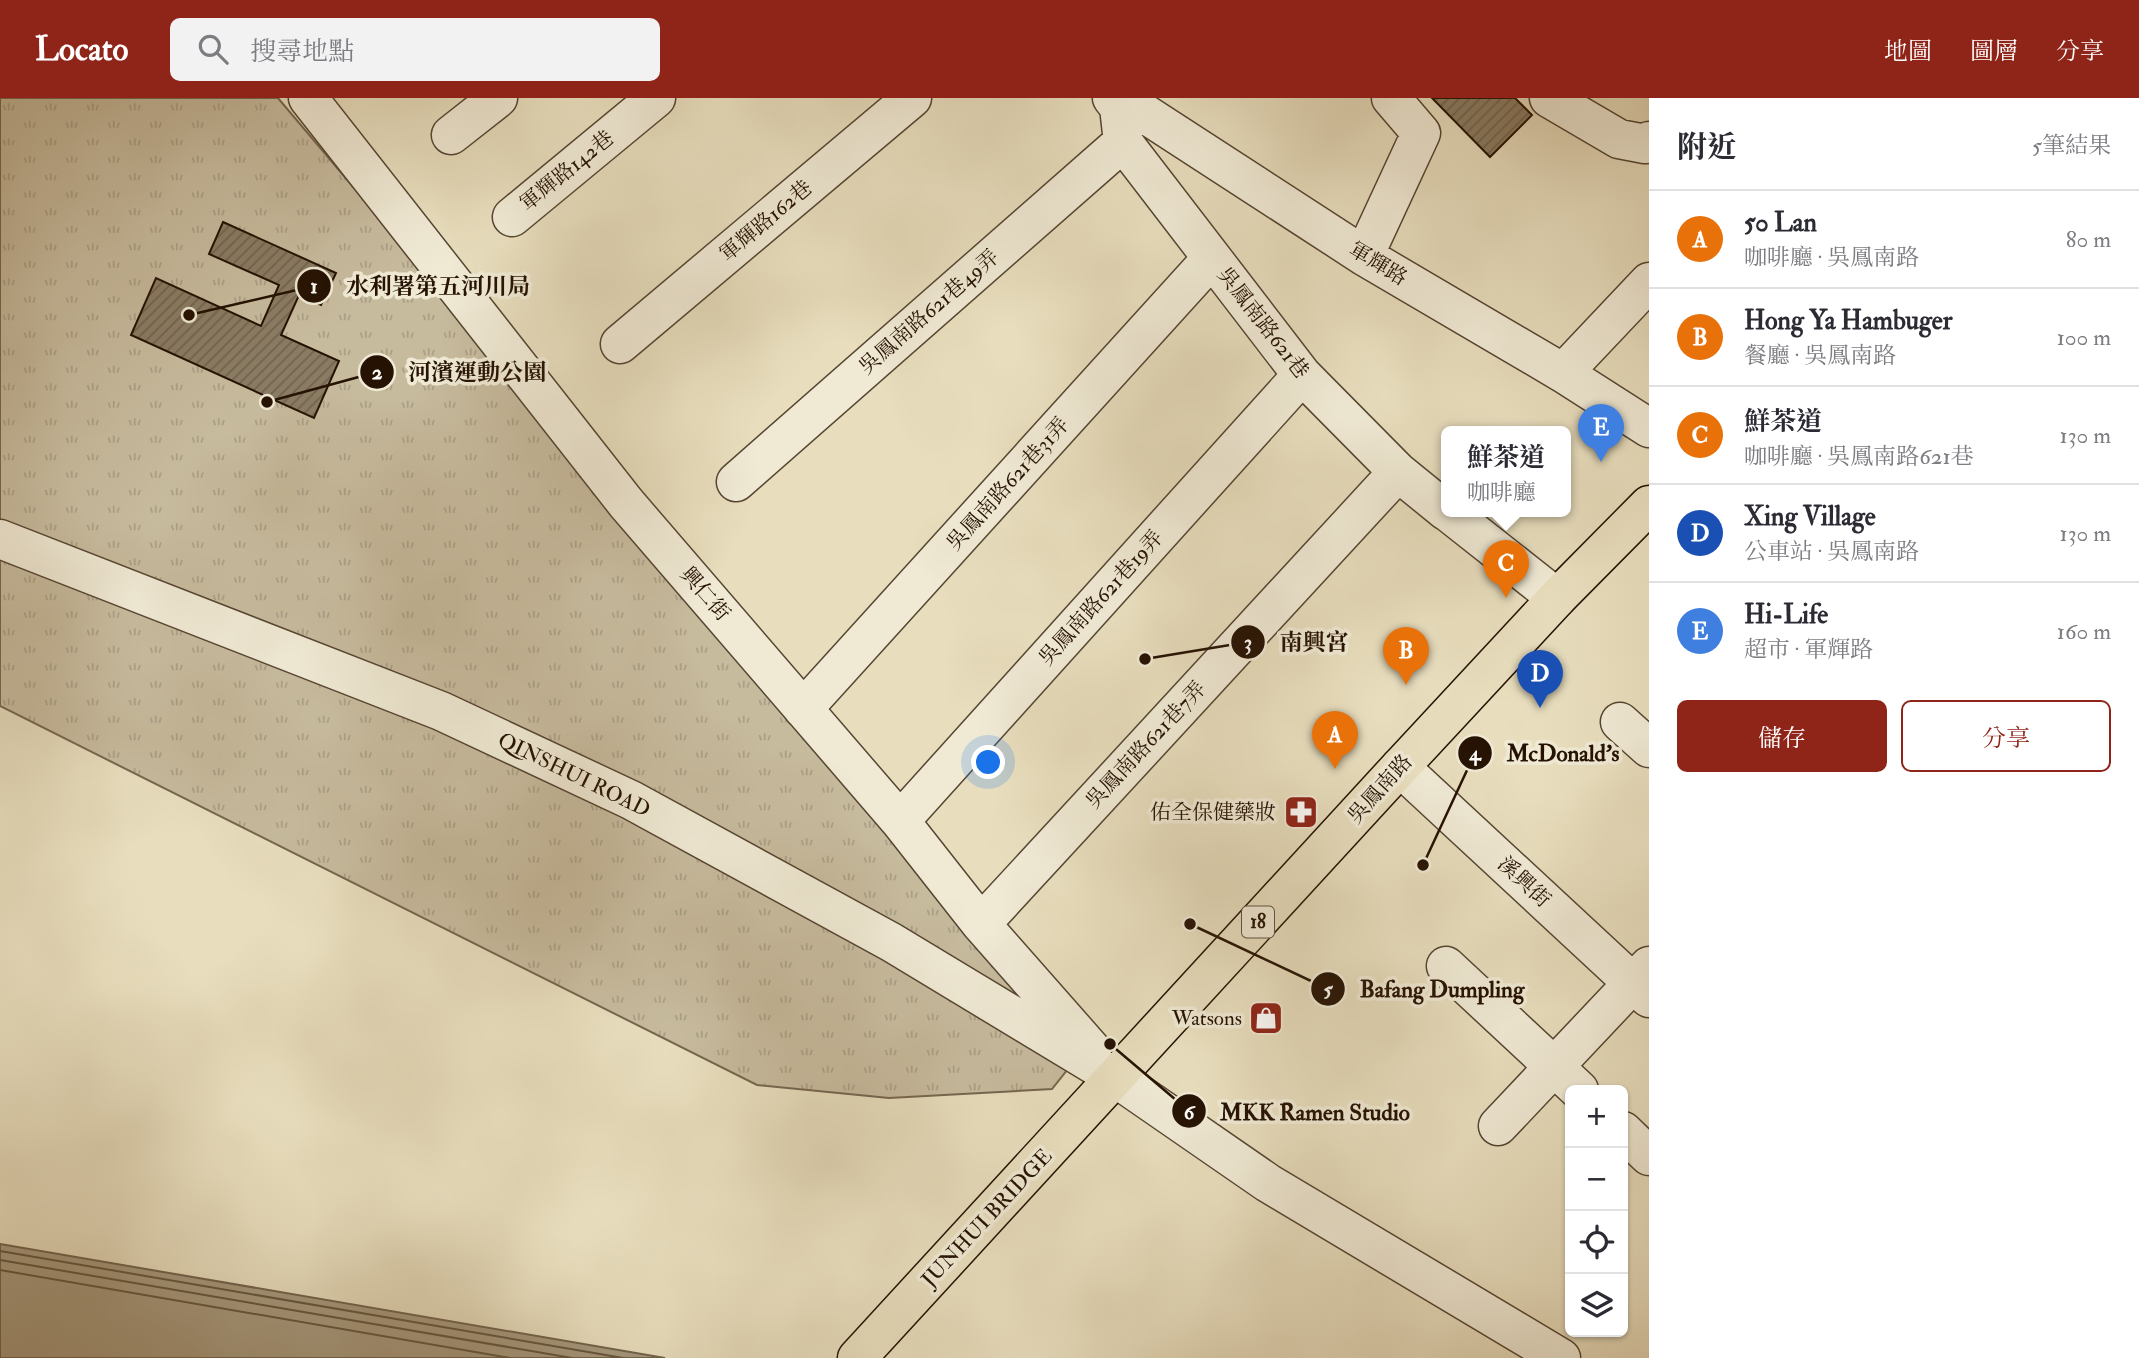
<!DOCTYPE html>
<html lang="zh-TW">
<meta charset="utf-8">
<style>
:root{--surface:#fff;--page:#f2f2f3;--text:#2b2b33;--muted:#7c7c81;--line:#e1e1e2;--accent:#8f2418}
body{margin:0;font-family:"IM FELL Double Pica","Noto Serif TC",serif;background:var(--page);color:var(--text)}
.controls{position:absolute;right:21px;bottom:21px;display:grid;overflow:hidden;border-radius:10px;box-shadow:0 2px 5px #0004}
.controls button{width:63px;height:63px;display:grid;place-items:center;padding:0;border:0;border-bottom:2px solid var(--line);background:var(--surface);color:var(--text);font:35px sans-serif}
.you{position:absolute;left:989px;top:665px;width:24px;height:24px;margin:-18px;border:5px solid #fff;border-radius:50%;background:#1a73e8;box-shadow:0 0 0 10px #1a73e833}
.badge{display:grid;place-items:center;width:46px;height:46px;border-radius:50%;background:var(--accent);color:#fff;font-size:23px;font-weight:700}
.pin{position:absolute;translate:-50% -58px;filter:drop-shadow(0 2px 4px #0008)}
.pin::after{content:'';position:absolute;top:37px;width:24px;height:21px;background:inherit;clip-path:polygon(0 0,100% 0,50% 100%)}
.popup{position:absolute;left:1441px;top:328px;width:130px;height:91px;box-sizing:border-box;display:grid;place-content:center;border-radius:10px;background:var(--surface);filter:drop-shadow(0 2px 5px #0005);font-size:23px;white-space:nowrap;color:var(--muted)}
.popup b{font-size:26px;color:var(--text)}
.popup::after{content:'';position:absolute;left:50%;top:100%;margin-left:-14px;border:14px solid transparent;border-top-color:var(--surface)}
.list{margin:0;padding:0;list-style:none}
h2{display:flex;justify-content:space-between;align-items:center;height:91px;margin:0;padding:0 28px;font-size:30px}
h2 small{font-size:23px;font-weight:400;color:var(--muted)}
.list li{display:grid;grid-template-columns:46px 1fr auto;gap:21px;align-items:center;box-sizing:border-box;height:98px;padding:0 28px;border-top:2px solid var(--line)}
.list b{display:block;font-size:26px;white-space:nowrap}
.list p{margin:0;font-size:23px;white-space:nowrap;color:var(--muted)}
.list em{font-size:23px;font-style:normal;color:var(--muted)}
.actions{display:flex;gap:14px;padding:21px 28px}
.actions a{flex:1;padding:16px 0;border:2px solid var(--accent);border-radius:10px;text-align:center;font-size:24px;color:var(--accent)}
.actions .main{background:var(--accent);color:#fff}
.icon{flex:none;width:38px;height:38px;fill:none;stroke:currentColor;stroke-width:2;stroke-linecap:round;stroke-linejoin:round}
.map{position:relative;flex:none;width:1649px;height:1260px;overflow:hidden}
header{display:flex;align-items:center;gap:42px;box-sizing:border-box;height:98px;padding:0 35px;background:var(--accent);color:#fff}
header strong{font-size:33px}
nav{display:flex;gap:38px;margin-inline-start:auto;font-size:24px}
.search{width:490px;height:63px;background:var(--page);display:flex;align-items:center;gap:18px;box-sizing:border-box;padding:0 24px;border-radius:10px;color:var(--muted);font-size:26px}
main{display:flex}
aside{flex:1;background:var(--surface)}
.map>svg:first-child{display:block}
.park{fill:url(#park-tufts);stroke:#766650;stroke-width:2}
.water{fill:#a6997e;stroke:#72634d;stroke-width:2}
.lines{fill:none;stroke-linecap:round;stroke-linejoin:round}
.shore{stroke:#665640;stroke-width:2}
.building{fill:url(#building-hatch);stroke:#251203;stroke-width:2}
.minor-casing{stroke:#564532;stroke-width:41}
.major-casing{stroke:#251203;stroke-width:41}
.minor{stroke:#f0ead5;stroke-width:38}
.major{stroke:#e8debe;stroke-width:38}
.labels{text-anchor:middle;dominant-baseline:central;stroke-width:7;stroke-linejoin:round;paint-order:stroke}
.shield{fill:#f0ead5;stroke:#625342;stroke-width:2}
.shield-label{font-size:19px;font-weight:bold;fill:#251203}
.street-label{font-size:21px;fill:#251203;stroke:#f0ead5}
.poi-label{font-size:21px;fill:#251203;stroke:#f0ead5;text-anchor:end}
.leader{fill:none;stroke:#251203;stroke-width:2.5}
.callout-dot{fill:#251203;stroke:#f0ead5;stroke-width:2.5}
.mark-label{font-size:21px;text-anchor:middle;font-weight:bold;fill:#fff}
.callout-label{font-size:23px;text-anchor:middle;font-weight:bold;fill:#251203;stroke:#f0ead5;stroke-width:7;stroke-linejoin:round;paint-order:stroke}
</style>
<header>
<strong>Locato</strong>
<div class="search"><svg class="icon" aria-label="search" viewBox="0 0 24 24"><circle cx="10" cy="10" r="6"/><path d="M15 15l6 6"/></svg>搜尋地點</div>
<nav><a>地圖</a><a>圖層</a><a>分享</a></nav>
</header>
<main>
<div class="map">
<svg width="1649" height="1260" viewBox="0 0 1649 1260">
<defs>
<pattern id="park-tufts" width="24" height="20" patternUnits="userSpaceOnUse" patternTransform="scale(1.75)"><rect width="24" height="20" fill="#c7bb9e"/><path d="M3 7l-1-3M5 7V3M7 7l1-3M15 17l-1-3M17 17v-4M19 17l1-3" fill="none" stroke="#aba086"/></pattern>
<pattern id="building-hatch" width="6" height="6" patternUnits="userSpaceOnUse" patternTransform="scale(1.75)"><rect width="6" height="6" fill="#8a7c64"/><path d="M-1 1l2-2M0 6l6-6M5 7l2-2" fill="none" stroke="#716450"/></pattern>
</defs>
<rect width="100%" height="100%" fill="#e8debe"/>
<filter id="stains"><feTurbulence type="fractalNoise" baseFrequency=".00286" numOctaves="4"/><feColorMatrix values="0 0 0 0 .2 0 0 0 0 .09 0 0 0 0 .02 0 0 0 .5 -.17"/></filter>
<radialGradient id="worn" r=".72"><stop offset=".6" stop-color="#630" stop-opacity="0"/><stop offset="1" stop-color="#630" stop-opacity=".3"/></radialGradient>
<path class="park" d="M0,0h278l805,952 -31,39 -163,9 -132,-13 -757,-379z"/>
<path class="water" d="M0,1146l665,114h-665z"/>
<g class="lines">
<path class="shore" d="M0,1153l623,107
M0,1162l572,98
M0,1172l510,88"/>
</g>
<path class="building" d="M1432,0h83l17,17 -42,42z
M223,124l113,51 -15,32 -22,-10 -18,40 58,26 -25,57 -183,-83 25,-57 105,48 18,-41 -70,-31z"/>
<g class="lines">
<g class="minor-casing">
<path id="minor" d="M308,0l318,405 274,318 81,103 111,126
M1112,0l7,9 14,-1 231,150 199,117 86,55
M1549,0l70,41 26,5 4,-3
M1119,9l4,35 179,233 96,97 48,39
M451,37l47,-37
M512,119l144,-119
M1364,158l57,-123 -30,-35
M620,246l292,-246
M1563,275l86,-91
M736,384l387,-340
M1448,414l109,86
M0,441l441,172 190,89 260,142 225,136 152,105 293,175
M803,611l409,-451
M1620,624l29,26
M1400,669l249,231
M900,723l402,-446
M981,826l417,-452
M1446,868l133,124
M1498,1028l151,-160
M1623,1033l26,25"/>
</g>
<g class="major-casing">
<path id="major" d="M857,1260l543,-591 157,-169 92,-93"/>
</g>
<use href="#minor" class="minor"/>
<use href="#major" class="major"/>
</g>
<defs>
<g id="pharmacy-square" transform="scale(1.75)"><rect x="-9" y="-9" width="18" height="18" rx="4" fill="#8f2418" stroke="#f0ead5"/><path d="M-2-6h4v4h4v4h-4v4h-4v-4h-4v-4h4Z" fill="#fff"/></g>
<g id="shop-square" transform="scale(1.75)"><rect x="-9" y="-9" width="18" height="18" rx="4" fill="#8f2418" stroke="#f0ead5"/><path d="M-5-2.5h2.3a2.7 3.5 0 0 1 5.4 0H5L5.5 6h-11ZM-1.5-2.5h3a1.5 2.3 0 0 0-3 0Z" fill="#fff"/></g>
</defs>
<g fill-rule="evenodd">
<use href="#pharmacy-square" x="1301" y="714"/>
<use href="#shop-square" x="1266" y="920"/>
</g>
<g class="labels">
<rect class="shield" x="1242" y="808.5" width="32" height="31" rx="5"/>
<g class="shield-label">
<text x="1258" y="824">18</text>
</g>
<g class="street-label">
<text transform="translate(567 73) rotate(-39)">軍輝路142巷</text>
<text transform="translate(766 123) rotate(-40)">軍輝路162巷</text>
<text transform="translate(1378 166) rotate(31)">軍輝路</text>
<text transform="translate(929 214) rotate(-41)">吳鳳南路621巷49弄</text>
<text transform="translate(1263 225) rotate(52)">吳鳳南路621巷</text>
<text transform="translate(1008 386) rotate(-48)">吳鳳南路621巷31弄</text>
<text transform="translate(705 496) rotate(49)">興仁街</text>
<text transform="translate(1101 500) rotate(-48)">吳鳳南路621巷19弄</text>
<text transform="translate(1146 647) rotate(-47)">吳鳳南路621巷7弄</text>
<text transform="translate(574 677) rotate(26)">QINSHUI ROAD</text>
<text transform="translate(1380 691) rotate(-48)">吳鳳南路</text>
<text transform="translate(1524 784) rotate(43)">溪興街</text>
<text transform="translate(987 1120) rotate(-47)">JUNHUI BRIDGE</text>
</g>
<g class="poi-label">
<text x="1276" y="714">佑全保健藥妝</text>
<text x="1242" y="920">Watsons</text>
</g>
</g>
<path class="leader" d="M189 217L314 188M267 304L377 274M1145 561L1248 544M1423 767L1475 655M1190 826L1328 891M1110 946L1189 1013"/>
<g class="callout-dot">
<circle cx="189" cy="217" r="7"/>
<circle cx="267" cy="304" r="7"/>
<circle cx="1145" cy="561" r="7"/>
<circle cx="1423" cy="767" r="7"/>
<circle cx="1190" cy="826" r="7"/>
<circle cx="1110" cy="946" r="7"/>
<circle cx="314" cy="188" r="18"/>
<circle cx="377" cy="274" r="18"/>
<circle cx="1248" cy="544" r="18"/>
<circle cx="1475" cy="655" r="18"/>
<circle cx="1328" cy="891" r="18"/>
<circle cx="1189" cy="1013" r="18"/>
</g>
<g class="mark-label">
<text x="314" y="195">1</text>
<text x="377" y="281">2</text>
<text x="1248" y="551">3</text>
<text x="1475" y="662">4</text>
<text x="1328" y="898">5</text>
<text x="1189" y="1021">6</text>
</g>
<g class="callout-label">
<text x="438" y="196">水利署第五河川局</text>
<text x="477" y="282">河濱運動公園</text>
<text x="1314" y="552">南興宮</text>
<text x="1563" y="663">McDonald's</text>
<text x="1442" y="899">Bafang Dumpling</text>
<text x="1315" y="1022">MKK Ramen Studio</text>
</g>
<rect width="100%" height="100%" filter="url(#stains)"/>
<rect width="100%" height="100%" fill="url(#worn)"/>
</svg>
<div class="controls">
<button>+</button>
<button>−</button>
<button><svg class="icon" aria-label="locate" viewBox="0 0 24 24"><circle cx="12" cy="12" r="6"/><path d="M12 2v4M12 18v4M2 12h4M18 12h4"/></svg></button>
<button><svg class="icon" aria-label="layers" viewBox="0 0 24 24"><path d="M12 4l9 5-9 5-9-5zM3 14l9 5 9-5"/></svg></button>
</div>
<div class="you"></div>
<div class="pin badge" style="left:1335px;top:671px;background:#e8710a">A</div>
<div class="pin badge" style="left:1406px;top:587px;background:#e8710a">B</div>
<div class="pin badge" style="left:1506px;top:500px;background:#e8710a">C</div>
<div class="popup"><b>鮮茶道</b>咖啡廳</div>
<div class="pin badge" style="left:1540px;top:610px;background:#1a4fb4">D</div>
<div class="pin badge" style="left:1601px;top:364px;background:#3f7fe0">E</div>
</div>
<aside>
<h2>附近<small>5筆結果</small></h2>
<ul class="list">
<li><span class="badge" style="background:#e8710a">A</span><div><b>50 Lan</b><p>咖啡廳 · 吳鳳南路</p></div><em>80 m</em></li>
<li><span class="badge" style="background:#e8710a">B</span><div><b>Hong Ya Hambuger</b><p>餐廳 · 吳鳳南路</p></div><em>100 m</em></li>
<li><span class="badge" style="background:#e8710a">C</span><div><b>鮮茶道</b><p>咖啡廳 · 吳鳳南路621巷</p></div><em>130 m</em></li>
<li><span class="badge" style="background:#1a4fb4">D</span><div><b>Xing Village</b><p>公車站 · 吳鳳南路</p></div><em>130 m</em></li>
<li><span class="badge" style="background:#3f7fe0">E</span><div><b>Hi-Life</b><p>超市 · 軍輝路</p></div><em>160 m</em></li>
</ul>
<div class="actions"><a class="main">儲存</a><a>分享</a></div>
</aside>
</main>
